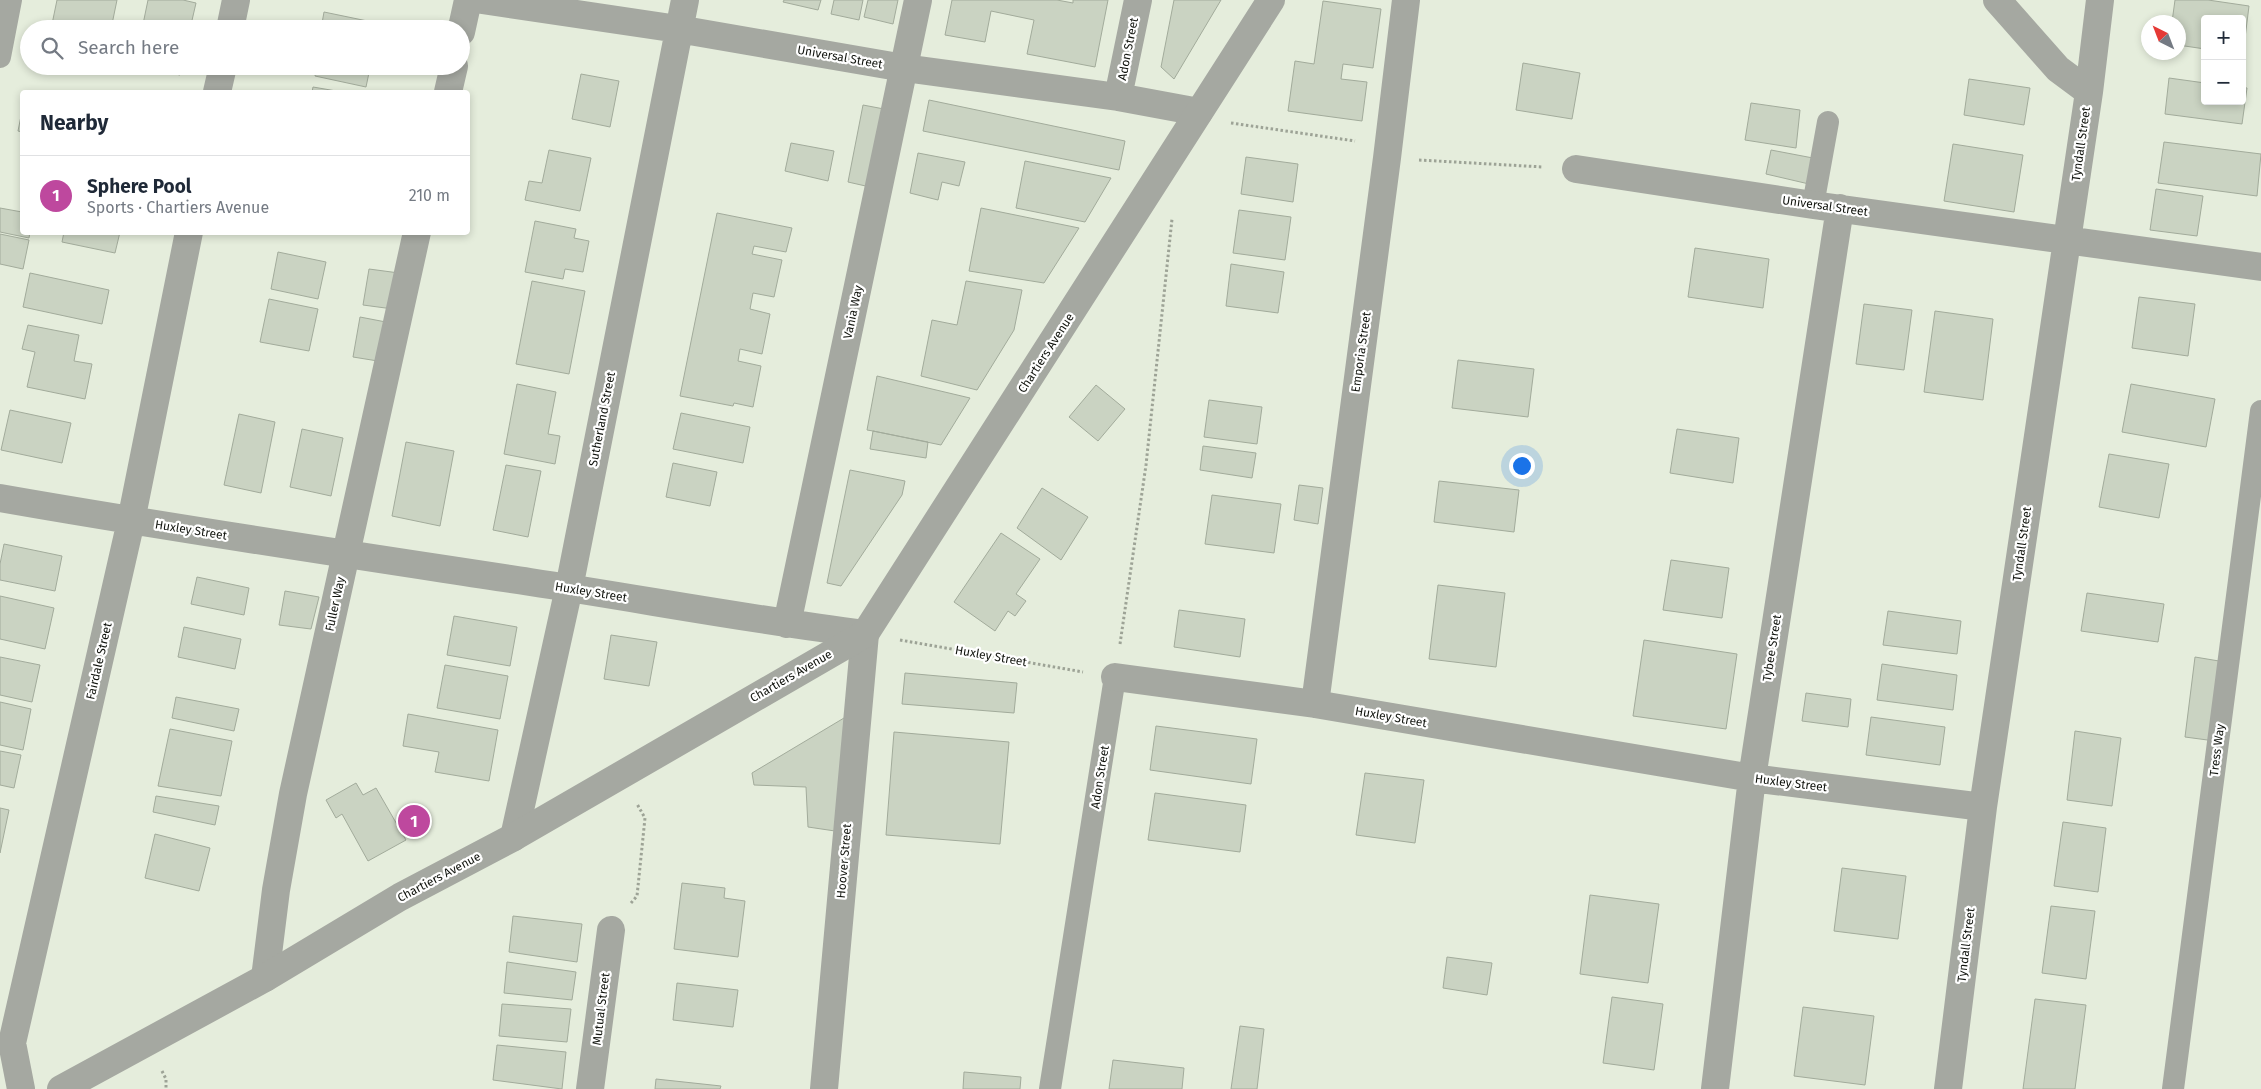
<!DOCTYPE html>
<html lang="en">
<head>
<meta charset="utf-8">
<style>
	:root { --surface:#fff; --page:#f2f2f3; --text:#1f2937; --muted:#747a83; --line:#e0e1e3; --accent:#be489e }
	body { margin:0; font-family:"Fira Sans",sans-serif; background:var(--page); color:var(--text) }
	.controls { position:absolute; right:15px; top:15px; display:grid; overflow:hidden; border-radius:5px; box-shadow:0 2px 8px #0003 }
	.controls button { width:45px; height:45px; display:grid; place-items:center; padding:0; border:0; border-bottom:1px solid var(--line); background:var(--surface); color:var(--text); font:25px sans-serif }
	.compass { position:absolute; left:2141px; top:15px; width:45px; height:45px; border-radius:50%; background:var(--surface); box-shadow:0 2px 8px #0003; rotate:318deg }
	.you { position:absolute; left:1521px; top:465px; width:18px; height:18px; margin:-12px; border:4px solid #fff; border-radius:50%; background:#1a73e8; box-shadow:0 0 0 8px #1a73e833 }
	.badge { display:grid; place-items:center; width:32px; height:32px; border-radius:50%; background:var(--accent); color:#fff; font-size:16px; font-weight:700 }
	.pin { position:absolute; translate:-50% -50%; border:2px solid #fff; box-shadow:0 1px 5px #0006 }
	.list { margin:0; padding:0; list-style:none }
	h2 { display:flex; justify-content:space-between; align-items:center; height:65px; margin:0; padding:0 20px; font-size:21px }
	h2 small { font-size:16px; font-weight:400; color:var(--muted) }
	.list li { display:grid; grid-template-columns:32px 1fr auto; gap:15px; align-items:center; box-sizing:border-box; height:80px; padding:0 20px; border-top:1px solid var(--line) }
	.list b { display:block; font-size:19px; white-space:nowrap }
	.list p { margin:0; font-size:16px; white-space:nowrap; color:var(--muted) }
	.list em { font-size:16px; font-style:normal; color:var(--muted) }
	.icon { flex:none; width:28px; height:28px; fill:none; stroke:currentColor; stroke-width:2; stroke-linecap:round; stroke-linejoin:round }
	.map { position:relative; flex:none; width:2261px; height:1089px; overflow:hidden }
	.search { position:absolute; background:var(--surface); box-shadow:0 2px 8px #0003; left:20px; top:20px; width:450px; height:55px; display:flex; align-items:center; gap:12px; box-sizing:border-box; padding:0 18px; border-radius:28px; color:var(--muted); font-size:19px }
	.panel { position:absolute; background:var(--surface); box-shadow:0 2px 8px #0003; left:20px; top:90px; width:450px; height:145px; border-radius:5px }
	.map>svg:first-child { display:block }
</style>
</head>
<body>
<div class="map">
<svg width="2261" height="1089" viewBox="0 0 2261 1089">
	<rect width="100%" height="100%" fill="#e5eddc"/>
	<path fill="#cad3c2" stroke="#a2ab9b" d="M57,0H117L111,29H51Z
		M148,0H183L196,3L190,29H142Z
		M784,0H821L818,10L783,2Z
		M834,0H863L859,20L831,14Z
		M868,0H898L893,24L864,17Z
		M952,0H1057L1073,3V0H1108L1095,67L1027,54L1034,20L991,11L985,42L945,35Z
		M1174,0H1221L1174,79L1161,67Z
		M2175,0H2208L2249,6L2243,54L2242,19H2205V49L2178,45V22H2172Z
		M1323,1L1381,9L1373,68L1343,64L1341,79L1367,82L1362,121L1288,111L1295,61L1314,64Z
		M324,12L377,23L376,29H321Z
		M1523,63L1580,73L1572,119L1516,110Z
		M139,66H182L180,75Z
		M317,66H360L370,68L366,87L315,76Z
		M581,74L619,81L610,127L572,119Z
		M2169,78L2205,83V101H2242V87L2247,88L2242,124L2165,114Z
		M1969,79L2030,88L2024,125L1964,115Z
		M313,87L342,92H312Z
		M929,100L1125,141L1119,170L923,131Z
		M1751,103L1800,110L1796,148L1745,140Z
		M863,105L884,109L870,187L848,182Z
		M22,111V132L18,131Z
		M2164,142L2261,154L2257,196L2158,183Z
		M791,143L834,151L828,181L785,171Z
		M1953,144L2023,155L2014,212L1944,201Z
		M549,150L591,158L580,211L525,200L529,181L542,183Z
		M1771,150L1813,158L1809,184L1766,174Z
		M918,153L965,162L959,186L942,182L938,200L910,193Z
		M1246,157L1298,164L1293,202L1241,194Z
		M1025,161L1111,178L1085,222L1016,208Z
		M2156,189L2203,196L2197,236L2150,230Z
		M0,208L22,212V232H30L29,238L0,232Z
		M981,208L1079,228L1044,283L969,271Z
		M1239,210L1291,217L1285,260L1233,253Z
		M717,213L792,228L786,252L754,246L752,254L782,260L774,297L753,293L750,309L770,314L762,354L740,349L738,361L761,366L753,407L734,403L733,406L680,396Z
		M535,221L576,229L574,238L589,241L583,272L565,269L563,279L525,272Z
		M64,232H120L115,253L62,242Z
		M0,234L29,240L23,269L0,264Z
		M1695,248L1769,259L1763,308L1688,297Z
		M278,252L326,262L318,299L271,289Z
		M1231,264L1284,272L1278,313L1226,306Z
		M369,269L399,273L393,309L363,305Z
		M30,273L109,290L102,324L23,307Z
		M532,281L585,291L569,374L516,364Z
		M966,281L1022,290L1014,330L977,390L921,376L932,320L957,325Z
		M2139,297L2195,304L2188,356L2132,348Z
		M269,299L318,309L309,351L260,342Z
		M1864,304L1912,310L1904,370L1856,364Z
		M1935,311L1993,319L1983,400L1924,392Z
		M360,317L391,323L384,362L353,357Z
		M28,325L79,335L74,361L92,364L85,399L27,387L35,352L22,349Z
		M1458,360L1534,369L1528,417L1452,408Z
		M877,376L970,398L941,445L873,431L867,430Z
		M517,384L556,392L548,434L560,436L555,464L504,454Z
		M2131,384L2215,399L2206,447L2122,432Z
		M1096,385L1125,409L1098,441L1069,417Z
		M1209,400L1262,407L1257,444L1204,437Z
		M10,410L71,423L62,463L1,450Z
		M681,413L750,427L743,463L673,449Z
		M239,414L275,422L261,493L224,485Z
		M302,429L343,438L331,496L290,487Z
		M1677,429L1739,438L1733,483L1670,473Z
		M873,431L928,442L926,458L870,449Z
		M406,442L454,451L440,526L392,516Z
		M1203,446L1256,453L1252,478L1200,470Z
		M2109,454L2169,464L2159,518L2099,507Z
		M673,463L717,472L710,506L666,497Z
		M506,465L541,471L528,537L493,530Z
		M850,470L905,481L902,495L841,586L827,583Z
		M1439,481L1519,490L1514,532L1434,522Z
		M1299,485L1323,488L1318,524L1294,520Z
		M1042,488L1088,517L1061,560L1017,528Z
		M1212,495L1281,504L1274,553L1205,544Z
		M1001,533L1040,559L1016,594L1026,601L1015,616L1008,611L995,631L954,602Z
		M4,544L62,556L55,591L0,580V564Z
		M1671,560L1729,568L1722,618L1663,610Z
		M197,577L249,588L244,615L191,604Z
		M1438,585L1505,593L1496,667L1429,659Z
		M285,591L319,597L311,629L279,625Z
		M2087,593L2164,604L2158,642L2081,631Z
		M0,596L54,608L45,649L0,639Z
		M1179,610L1245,619L1240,657L1174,647Z
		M1888,611L1961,621L1957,654L1883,645Z
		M454,616L517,627L510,666L447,655Z
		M184,627L241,639L235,669L178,657Z
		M611,635L657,642L649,686L604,679Z
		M1644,640L1737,654L1726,729L1633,716Z
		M0,657L40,665L32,702L0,695Z
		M2195,657L2225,662L2215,741L2185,737Z
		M1882,664L1957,675L1953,710L1877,700Z
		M445,665L508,676L500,719L437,708Z
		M905,673L1017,683L1014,713L902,704Z
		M1806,693L1851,699L1848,727L1802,721Z
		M176,697L239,709L234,731L172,718Z
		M0,702L31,709L23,750L0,745Z
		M408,714L498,730L489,781L435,772L439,752L403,746Z
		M849,715L835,831L808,827L806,787L754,785L752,773Z
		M1871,717L1945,727L1940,765L1866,755Z
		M1156,726L1257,739L1251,784L1150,770Z
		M170,729L232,741L221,796L158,786Z
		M2075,731L2121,738L2112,806L2067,800Z
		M894,732L1009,742L1000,844L886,835Z
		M0,751L21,755L14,788L0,785Z
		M1365,773L1424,780L1415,843L1356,835Z
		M356,783L363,795L376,788L406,840L368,861L342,814L336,818L326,800Z
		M1155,793L1246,805L1240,852L1148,840Z
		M156,796L219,806L215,825L153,812Z
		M0,808L9,810L0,853Z
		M2063,822L2106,828L2098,892L2054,886Z
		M155,834L210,848L199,891L145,878Z
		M1842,868L1906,876L1898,939L1834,931Z
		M682,883L725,888L724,898L745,901L738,957L674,949Z
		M1590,895L1659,904L1648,983L1580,974Z
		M2051,906L2095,911L2086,979L2042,973Z
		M513,916L582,924L577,962L509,952Z
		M1447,957L1492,963L1487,995L1443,988Z
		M507,962L576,972L572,1000L504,993Z
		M677,983L738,990L733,1027L673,1020Z
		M1612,997L1663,1004L1654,1070L1603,1063Z
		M2035,999L2086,1005L2075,1089H2023Z
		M502,1004L571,1009L567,1042L499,1036Z
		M1803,1007L1874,1016L1865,1085L1794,1076Z
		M1240,1026L1264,1029L1257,1089H1231Z
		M497,1045L566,1052L562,1089L493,1080Z
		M1113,1060L1184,1068L1182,1089H1109Z
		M964,1072L1021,1077L1020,1089H963Z
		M656,1079L721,1086L720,1089H655Z"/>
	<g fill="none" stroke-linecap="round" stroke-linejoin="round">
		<path stroke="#9da396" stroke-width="3" stroke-dasharray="2.5 2.5" stroke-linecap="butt" d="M1231,123L1355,141
			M1419,160L1543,167
			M900,640L1083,672
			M1120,644L1146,465L1172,219
			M631,903L637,896L645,818L637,804
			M162,1071L166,1079V1089"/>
		<path stroke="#a5a8a1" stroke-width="22" d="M0,57L11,0
			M1813,205L1828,122
			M1050,1089L1115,677
			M2173,1089L2261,411"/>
		<path stroke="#a5a8a1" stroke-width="28" d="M482,0L678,29L904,68L1118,97L1199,112
			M1997,0L2058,69L2089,92
			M230,29L236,0
			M461,32L468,0
			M217,92L223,66
			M448,92L454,66
			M1118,97L1138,0
			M1576,169L1813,205L2261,267
			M0,498C176,529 353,555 530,582C642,599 753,620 865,634L824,1089
			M787,624L918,0
			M1115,677L1315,704L1752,778L1983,807
			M1315,704L1387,158L1406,0
			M514,837L569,588L685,0
			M265,978L276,890L293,794L417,232
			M21,1089L12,1043L131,521L189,232
			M590,1089L611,930
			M1715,1089L1752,778L1840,208
			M1948,1089L1983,807L2089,92L2100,0"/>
		<path stroke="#a5a8a1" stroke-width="28" d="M61,1089L265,978L400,897L514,837L865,634L1271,0"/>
	</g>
	<g text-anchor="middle" stroke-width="4.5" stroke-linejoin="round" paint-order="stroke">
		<g font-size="12" fill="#10130d" stroke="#fff">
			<text transform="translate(1128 49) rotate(-79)" y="4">Adon Street</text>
			<text transform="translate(840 57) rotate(10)" y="4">Universal Street</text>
			<text transform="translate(2081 144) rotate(-82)" y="4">Tyndall Street</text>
			<text transform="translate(1825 206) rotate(8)" y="4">Universal Street</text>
			<text transform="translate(853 312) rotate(-78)" y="4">Vania Way</text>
			<text transform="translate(1361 352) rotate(-82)" y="4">Emporia Street</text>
			<text transform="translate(1046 353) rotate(-57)" y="4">Chartiers Avenue</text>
			<text transform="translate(602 419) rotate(-79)" y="4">Sutherland Street</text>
			<text transform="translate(191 530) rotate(9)" y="4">Huxley Street</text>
			<text transform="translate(2022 544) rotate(-82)" y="4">Tyndall Street</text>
			<text transform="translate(591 592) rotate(9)" y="4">Huxley Street</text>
			<text transform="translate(335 604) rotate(-78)" y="4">Fuller Way</text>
			<text transform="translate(1772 648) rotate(-81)" y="4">Tybee Street</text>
			<text transform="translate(991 656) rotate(10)" y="4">Huxley Street</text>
			<text transform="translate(99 661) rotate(-77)" y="4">Fairdale Street</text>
			<text transform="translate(791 676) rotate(-30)" y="4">Chartiers Avenue</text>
			<text transform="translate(1391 717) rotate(10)" y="4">Huxley Street</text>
			<text transform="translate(2217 750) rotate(-83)" y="4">Tress Way</text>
			<text transform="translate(1100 777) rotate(-81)" y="4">Adon Street</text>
			<text transform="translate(1791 783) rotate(7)" y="4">Huxley Street</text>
			<text transform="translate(844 861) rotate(-85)" y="4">Hoover Street</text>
			<text transform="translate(439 877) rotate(-28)" y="4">Chartiers Avenue</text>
			<text transform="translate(1966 945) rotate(-83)" y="4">Tyndall Street</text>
			<text transform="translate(601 1009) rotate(-83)" y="4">Mutual Street</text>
		</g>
	</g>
</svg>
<div class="controls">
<button>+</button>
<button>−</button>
</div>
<svg class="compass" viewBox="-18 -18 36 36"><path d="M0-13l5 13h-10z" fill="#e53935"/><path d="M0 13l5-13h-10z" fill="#747a83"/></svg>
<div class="you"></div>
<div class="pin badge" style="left:414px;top:821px">1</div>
<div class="search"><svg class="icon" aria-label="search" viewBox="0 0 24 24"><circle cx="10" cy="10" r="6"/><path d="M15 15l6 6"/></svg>Search here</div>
<section class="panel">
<h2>Nearby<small></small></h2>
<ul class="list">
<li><span class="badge">1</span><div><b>Sphere Pool</b><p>Sports · Chartiers Avenue</p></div><em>210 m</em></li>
</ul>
</section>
</div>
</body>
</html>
